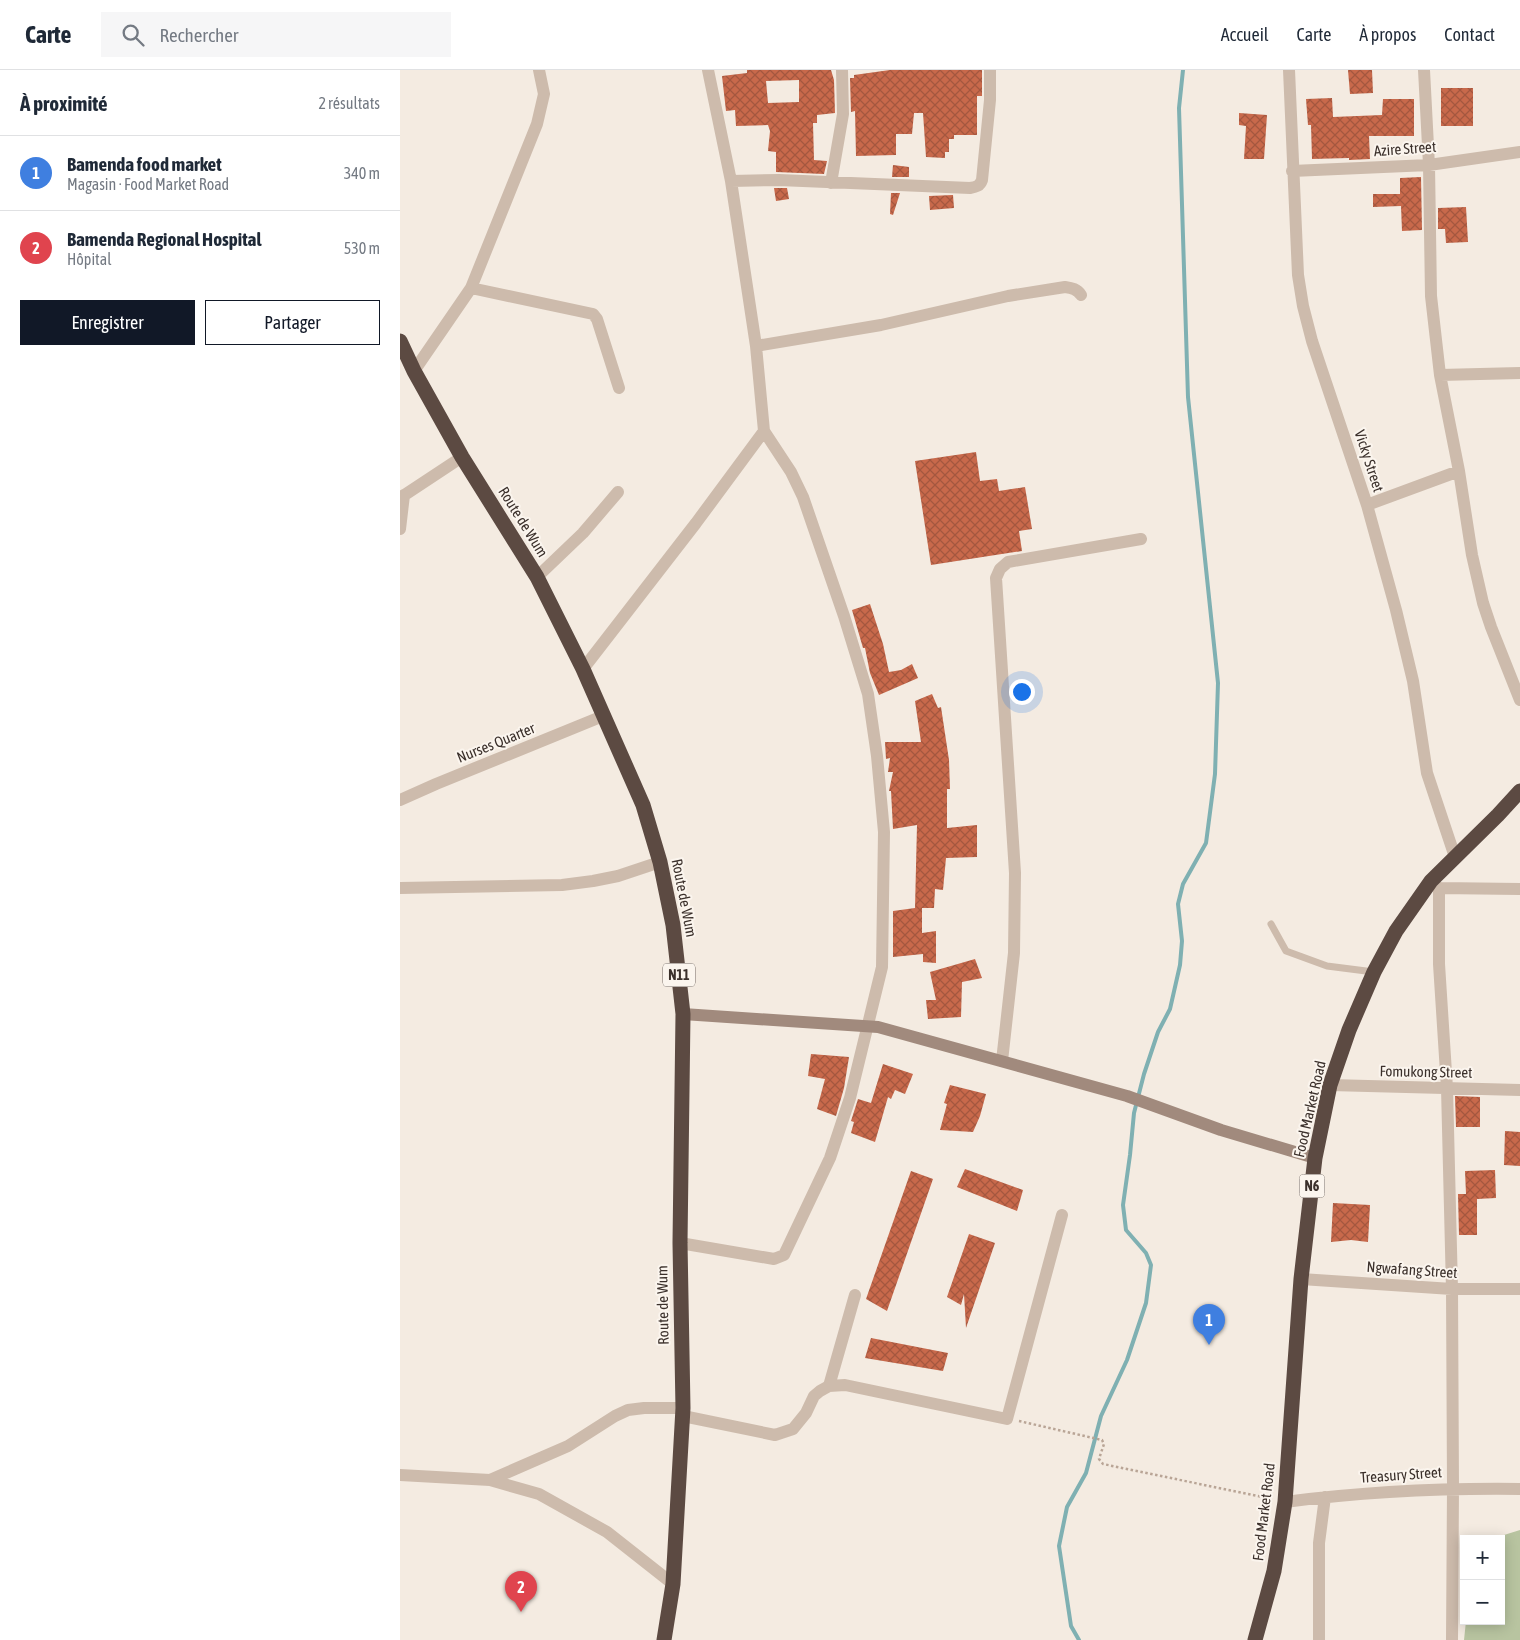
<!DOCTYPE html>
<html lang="fr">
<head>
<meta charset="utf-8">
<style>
	:root { --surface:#fff; --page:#f6f6f7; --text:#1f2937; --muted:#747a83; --line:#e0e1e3; --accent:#111827 }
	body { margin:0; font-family:"Asap Condensed",sans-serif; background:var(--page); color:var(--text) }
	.controls { position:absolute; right:15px; bottom:15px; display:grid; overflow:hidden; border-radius:0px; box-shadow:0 2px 12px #0003 }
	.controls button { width:45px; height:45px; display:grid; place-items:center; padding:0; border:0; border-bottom:1px solid var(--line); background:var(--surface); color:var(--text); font:25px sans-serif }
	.you { position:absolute; left:621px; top:621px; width:18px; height:18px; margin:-12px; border:4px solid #fff; border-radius:50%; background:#1a73e8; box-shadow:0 0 0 8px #1a73e833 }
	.badge { display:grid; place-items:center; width:32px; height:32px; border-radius:50%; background:var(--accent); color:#fff; font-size:16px; font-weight:700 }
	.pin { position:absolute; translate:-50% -41px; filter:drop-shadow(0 1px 2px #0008) }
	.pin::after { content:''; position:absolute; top:26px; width:18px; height:15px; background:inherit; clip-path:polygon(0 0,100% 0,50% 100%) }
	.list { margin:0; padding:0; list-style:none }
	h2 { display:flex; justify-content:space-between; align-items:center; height:65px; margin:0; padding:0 20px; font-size:21px }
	h2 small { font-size:16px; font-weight:400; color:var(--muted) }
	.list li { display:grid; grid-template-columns:32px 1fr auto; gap:15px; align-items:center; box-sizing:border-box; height:75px; padding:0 20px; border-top:1px solid var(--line) }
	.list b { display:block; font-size:19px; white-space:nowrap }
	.list p { margin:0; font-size:16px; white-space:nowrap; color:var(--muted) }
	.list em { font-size:16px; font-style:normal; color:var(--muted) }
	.actions { display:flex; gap:10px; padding:15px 20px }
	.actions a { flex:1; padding:11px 0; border:1px solid var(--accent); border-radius:0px; text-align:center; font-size:18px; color:var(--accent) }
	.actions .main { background:var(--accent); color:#fff }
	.icon { flex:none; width:28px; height:28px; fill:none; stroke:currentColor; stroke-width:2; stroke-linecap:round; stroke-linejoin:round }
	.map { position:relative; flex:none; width:1120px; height:1570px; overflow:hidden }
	header { display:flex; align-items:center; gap:30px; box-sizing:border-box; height:70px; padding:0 25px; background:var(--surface); border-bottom:1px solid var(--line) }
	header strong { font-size:24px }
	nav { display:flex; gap:28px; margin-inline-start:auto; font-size:18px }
	.search { width:350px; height:45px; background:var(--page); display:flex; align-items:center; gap:12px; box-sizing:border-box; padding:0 18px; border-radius:0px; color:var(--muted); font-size:19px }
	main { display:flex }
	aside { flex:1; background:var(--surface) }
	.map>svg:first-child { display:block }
</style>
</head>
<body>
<header>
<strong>Carte</strong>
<div class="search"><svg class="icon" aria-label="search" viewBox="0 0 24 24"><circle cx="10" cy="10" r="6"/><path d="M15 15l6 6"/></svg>Rechercher</div>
<nav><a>Accueil</a><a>Carte</a><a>À propos</a><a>Contact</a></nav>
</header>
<main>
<aside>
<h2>À proximité<small>2 résultats</small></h2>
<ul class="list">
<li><span class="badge" style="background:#3f7fe0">1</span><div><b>Bamenda food market</b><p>Magasin · Food Market Road</p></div><em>340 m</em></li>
<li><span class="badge" style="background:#e0444e">2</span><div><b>Bamenda Regional Hospital</b><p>Hôpital</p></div><em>530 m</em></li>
</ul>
<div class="actions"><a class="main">Enregistrer</a><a>Partager</a></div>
</aside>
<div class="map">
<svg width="1120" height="1570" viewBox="0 0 1120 1570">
	<defs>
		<pattern id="building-cross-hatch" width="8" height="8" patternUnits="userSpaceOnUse" patternTransform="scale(1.25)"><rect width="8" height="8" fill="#c8694b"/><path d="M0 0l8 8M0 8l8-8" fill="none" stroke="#a4573f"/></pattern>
	</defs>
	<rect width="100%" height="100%" fill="#f4ebe1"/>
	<path fill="#b8c4a0" d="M1120,1460V1570H1064L1066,1551H1101V1469L1104,1465Z"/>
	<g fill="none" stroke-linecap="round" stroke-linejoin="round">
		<path stroke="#7fb0b2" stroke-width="4" d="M679,1570L671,1556L659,1476L667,1437L686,1403L701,1346L727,1290L746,1233L751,1195L746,1183L726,1160L723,1135L730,1085L734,1043L744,1004L758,962L770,939L780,895L782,871L778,834L783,814L806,773L815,704L818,613L788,327L779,38L783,0"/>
	</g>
	<path fill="url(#building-cross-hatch)" fill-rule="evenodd" d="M347,0H431L434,10L435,43L417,45V53H413L414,90L427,91L424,104L376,102V82L368,81L370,61L368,55L336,56L335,40L326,41L322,6L347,3ZM399,10V32L368,33L366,11Z
		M490,0H582V26H577V65H554V69H549V82H545V88L526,87L523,43H514L512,64H496V85L456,86L455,41L451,42L450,8H454V5Z
		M948,0H972L973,23L950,24Z
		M1041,18H1073V56H1041Z
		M932,28L933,47L982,45L983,29H1014V66H969L970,89L949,90V88L912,89L911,55H908L906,29Z
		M839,43L867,45L864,89H844L846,56L839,55Z
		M493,95L509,97V107H492Z
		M1021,107L1022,160L1002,161L1001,136L973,137V124H1000V108Z
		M374,118H387L389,129L376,131Z
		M491,123H500L493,145L490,144Z
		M553,125L554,138L530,140L529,126Z
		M1066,137L1068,172L1046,173L1045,159H1038V138Z
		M576,382L580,411L597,409L599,421L625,417L632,459L619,461L622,481L531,495L515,391Z
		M470,534L483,574L489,602L501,600L512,594L518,608L479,625L470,603L465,578H463L452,540Z
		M532,624L538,638L541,637L549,690L550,719H547V758L577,755V787L546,788L543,820L535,819L534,838H522V863L536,861V893L523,892V884L493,887V841L515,838L517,755L493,759L491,721H489L493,702H488L490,688L486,689L485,672H521L515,631Z
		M575,889L582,908L562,912L561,947L528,949L526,930H536L530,902Z
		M411,984L449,987L444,1018L436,1046L417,1039L425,1009L408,1006Z
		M483,994L513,1004L505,1024L495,1020L491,1029L488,1027L475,1072L451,1063L454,1052L451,1051L458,1029L471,1033Z
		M550,1015L586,1024L580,1046L573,1062L540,1060L547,1034L544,1033Z
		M1055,1026L1080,1027V1057H1056Z
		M1105,1061L1120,1062V1096L1104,1095Z
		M565,1099L623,1120L617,1141L557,1117Z
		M1095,1100L1096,1128L1077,1129V1165H1059L1058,1124H1066L1065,1101Z
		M511,1101L533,1109L487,1241L466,1229Z
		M933,1133L970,1135L968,1172L951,1170L931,1172Z
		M569,1164L595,1173L566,1258L564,1224L561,1235L547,1227Z
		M471,1268L548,1283L543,1301L465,1288Z"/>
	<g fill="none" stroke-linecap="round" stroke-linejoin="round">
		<path stroke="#b9a596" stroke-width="2.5" stroke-dasharray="2.5 2.5" stroke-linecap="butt" d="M619,1351L702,1370L704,1374L699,1389L703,1394L872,1429"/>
		<path stroke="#cdbbac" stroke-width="7" d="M871,854L886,881L927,896L974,902"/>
		<path stroke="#cdbbac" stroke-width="12" d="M889,0L898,205L903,236L912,271L967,435L996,540L1013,611L1027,703L1055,787
			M1024,0L1029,95L1031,226L1040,305L1059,401L1072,485L1083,533L1091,557L1120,630
			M892,101L1029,95L1120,82
			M331,111L379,110L570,118C576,117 580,116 582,110L590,30V0
			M431,113L443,44L442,0
			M71,218L193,244L197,249L219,318
			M356,276L481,255L608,226L665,217C672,218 677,219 681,225
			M14,301L71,218L137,54L144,24L139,0
			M1040,305L1120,303
			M0,428L62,387
			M967,435L1059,401
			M0,459L4,425
			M137,507L183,463L218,422
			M183,599L296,453L364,361L356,276L331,111L308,0
			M0,730L36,714L203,646
			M1033,813L1039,818L1120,819
			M0,818L162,815L193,811L218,806L260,792
			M1039,818V894L1047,1018L1052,1219L1053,1418L1052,1570
			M602,991L614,883L615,803L596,508L600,499L608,492L741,469
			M930,1015L1120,1020
			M280,1173L374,1189L384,1185L430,1088L450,1028L482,897L484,762L477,686L468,624L444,546L403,427L391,402L364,361
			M901,1209L1052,1219H1120
			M429,1316L455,1225
			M283,1346L375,1365L393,1359L406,1343L414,1326L420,1321L429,1316L445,1315L607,1349L662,1145
			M0,1405L90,1410L139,1424L207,1462L273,1514
			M90,1410L168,1376L215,1346L228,1340L244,1338H283
			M885,1432C963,1422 1041,1418 1120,1419
			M919,1570V1473L925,1427"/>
		<path stroke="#a18a7d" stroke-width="12" d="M283,944L478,957L727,1026L821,1060L915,1088"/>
		<path stroke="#5c4a42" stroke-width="15" d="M0,271L14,301L62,387L137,507L183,599L243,735L260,792L273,855L283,944L280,1173L283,1338L273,1514L264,1570
			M855,1570L874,1501L885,1432L901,1209L915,1088L930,1015L949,960L974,902L996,861L1031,811L1098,745L1120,721"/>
	</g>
	<g text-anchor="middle" stroke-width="4" stroke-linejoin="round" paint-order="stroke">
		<g fill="#fbf5ee" stroke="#756b66" stroke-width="1">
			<rect x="263" y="893.5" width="32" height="23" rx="4"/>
			<rect x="899.5" y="1104.5" width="25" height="23" rx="4"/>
		</g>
		<g font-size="14" font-weight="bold" fill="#3b302b">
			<text x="279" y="910">N11</text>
			<text x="912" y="1121">N6</text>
		</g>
		<g font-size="15" fill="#3b302b" stroke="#fbf5ee">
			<text transform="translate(1005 79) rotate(-4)" y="5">Azire Street</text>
			<text transform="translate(969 391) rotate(72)" y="5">Vicky Street</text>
			<text transform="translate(123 452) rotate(58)" y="5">Route de Wum</text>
			<text transform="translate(96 673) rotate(-22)" y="5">Nurses Quarter</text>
			<text transform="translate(284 828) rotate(79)" y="5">Route de Wum</text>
			<text transform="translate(1026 1002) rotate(1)" y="5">Fomukong Street</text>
			<text transform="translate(910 1039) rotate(-77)" y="5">Food Market Road</text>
			<text transform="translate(1012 1200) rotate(4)" y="5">Ngwafang Street</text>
			<text transform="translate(263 1235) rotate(-91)" y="5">Route de Wum</text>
			<text transform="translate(1001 1405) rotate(-4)" y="5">Treasury Street</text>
			<text transform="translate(864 1442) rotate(-83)" y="5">Food Market Road</text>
		</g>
	</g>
</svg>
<div class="controls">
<button>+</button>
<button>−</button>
</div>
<div class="you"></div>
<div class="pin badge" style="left:809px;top:1275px;background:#3f7fe0">1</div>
<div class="pin badge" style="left:121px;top:1542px;background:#e0444e">2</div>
</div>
</main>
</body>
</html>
